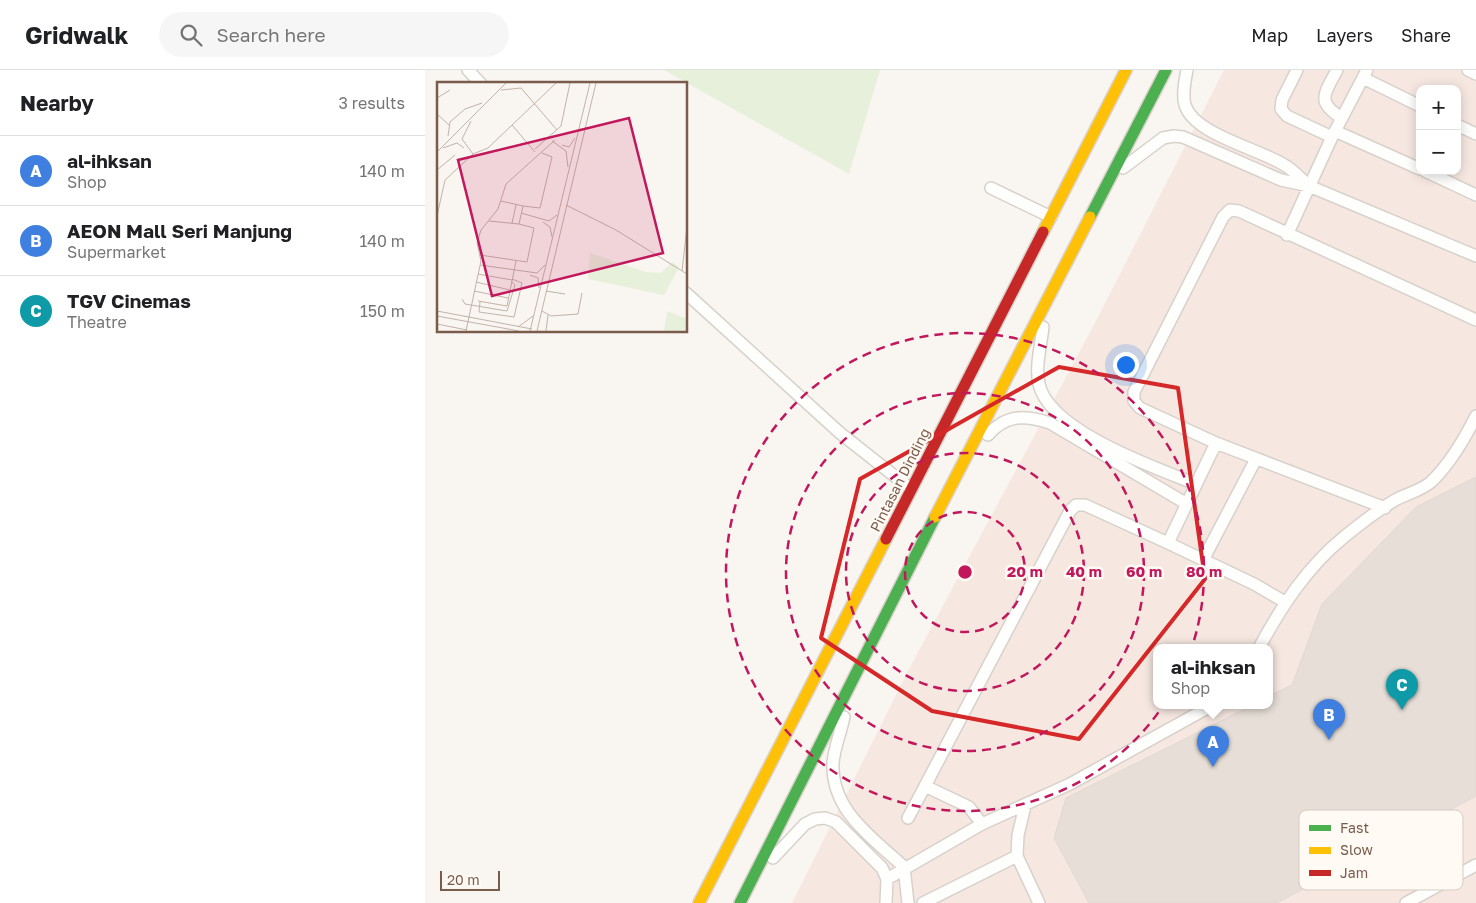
<!DOCTYPE html>
<html lang="en">
<head>
<meta charset="utf-8">
<style>
	:root { --surface:#fff; --page:#f6f6f6; --text:#202124; --muted:#757577; --line:#e0e0e0; --accent:#2563eb }
	body { margin:0; font-family:"Golos Text",sans-serif; background:var(--page); color:var(--text) }
	.controls { position:absolute; right:15px; top:15px; display:grid; overflow:hidden; border-radius:10px; box-shadow:0 2px 12px #0003 }
	.controls button { width:45px; height:45px; display:grid; place-items:center; padding:0; border:0; border-bottom:1px solid var(--line); background:var(--surface); color:var(--text); font:25px sans-serif }
	.scale { position:absolute; left:15px; bottom:12px; width:60px; box-sizing:border-box; padding-left:5px; border:2px solid #7a5c4d; border-top:0; font-size:14px; line-height:18px; white-space:nowrap; color:#7a5c4d; -webkit-text-stroke:4px #fffaf3; paint-order:stroke }
	.you { position:absolute; left:700px; top:294px; width:18px; height:18px; margin:-12px; border:4px solid #fff; border-radius:50%; background:#1a73e8; box-shadow:0 0 0 8px #1a73e833 }
	.badge { display:grid; place-items:center; width:32px; height:32px; border-radius:50%; background:var(--accent); color:#fff; font-size:16px; font-weight:700 }
	.pin { position:absolute; translate:-50% -41px; filter:drop-shadow(0 1px 2px #0008) }
	.pin::after { content:''; position:absolute; top:26px; width:18px; height:15px; background:inherit; clip-path:polygon(0 0,100% 0,50% 100%) }
	.popup { position:absolute; left:728px; top:574px; width:120px; height:65px; box-sizing:border-box; display:grid; place-content:center; border-radius:10px; background:var(--surface); filter:drop-shadow(0 1px 4px #0005); font-size:16px; white-space:nowrap; color:var(--muted) }
	.popup b { font-size:19px; color:var(--text) }
	.popup::after { content:''; position:absolute; left:50%; top:100%; margin-left:-10px; border:10px solid transparent; border-top-color:var(--surface) }
	.list { margin:0; padding:0; list-style:none }
	h2 { display:flex; justify-content:space-between; align-items:center; height:65px; margin:0; padding:0 20px; font-size:21px }
	h2 small { font-size:16px; font-weight:400; color:var(--muted) }
	.list li { display:grid; grid-template-columns:32px 1fr auto; gap:15px; align-items:center; box-sizing:border-box; height:70px; padding:0 20px; border-top:1px solid var(--line) }
	.list b { display:block; font-size:19px; white-space:nowrap }
	.list p { margin:0; font-size:16px; white-space:nowrap; color:var(--muted) }
	.list em { font-size:16px; font-style:normal; color:var(--muted) }
	.icon { flex:none; width:28px; height:28px; fill:none; stroke:currentColor; stroke-width:2; stroke-linecap:round; stroke-linejoin:round }
	.map { position:relative; flex:none; width:1051px; height:833px; overflow:hidden }
	header { display:flex; align-items:center; gap:30px; box-sizing:border-box; height:70px; padding:0 25px; background:var(--surface); border-bottom:1px solid var(--line) }
	header strong { font-size:24px }
	nav { display:flex; gap:28px; margin-inline-start:auto; font-size:18px }
	.search { width:350px; height:45px; background:var(--page); display:flex; align-items:center; gap:12px; box-sizing:border-box; padding:0 18px; border-radius:28px; color:var(--muted); font-size:19px }
	main { display:flex }
	aside { flex:1; background:var(--surface) }
	.map>svg:first-child { display:block }
</style>
</head>
<body>
<header>
<strong>Gridwalk</strong>
<div class="search"><svg class="icon" aria-label="search" viewBox="0 0 24 24"><circle cx="10" cy="10" r="6"/><path d="M15 15l6 6"/></svg>Search here</div>
<nav><a>Map</a><a>Layers</a><a>Share</a></nav>
</header>
<main>
<aside>
<h2>Nearby<small>3 results</small></h2>
<ul class="list">
<li><span class="badge" style="background:#3f7fe0">A</span><div><b>al-ihksan</b><p>Shop</p></div><em>140 m</em></li>
<li><span class="badge" style="background:#3f7fe0">B</span><div><b>AEON Mall Seri Manjung</b><p>Supermarket</p></div><em>140 m</em></li>
<li><span class="badge" style="background:#0f9aa8">C</span><div><b>TGV Cinemas</b><p>Theatre</p></div><em>150 m</em></li>
</ul>
</aside>
<div class="map">
<svg width="1051" height="833" viewBox="0 0 1051 833">
	<rect width="100%" height="100%" fill="#f9f5f0"/>
	<path fill="#f6e8e1" fill-rule="evenodd" d="M799,0H1051V833H367L484,599L671,251ZM995,19H1032V101H995ZM732,578H844V636H732Z"/>
	<path fill="#e7f0db" d="M239,0H455L424,104Z"/>
	<path fill="#e6ded7" stroke="#e2d8d2" d="M1051,407V726L852,833H664L629,768L641,728L826,636H844V626L867,615L897,534L991,437Z"/>
	<g fill="none" stroke-linecap="round" stroke-linejoin="round">
		<defs>
			<path id="lane" d="M43,0L56,14
				M762,0C760,11 757,24 760,35C769,65 836,79 861,96C869,101 875,108 882,114
				M872,0L857,30L856,39L862,46L907,67
				M912,0C900,23 890,32 917,48
				M1043,0L1051,4
				M938,8L995,36
				M1032,55L1051,64
				M910,61L995,99
				M698,98L738,68L749,66L758,67L856,110L884,116L1051,186
				M1000,101L1051,125
				M566,118L626,147
				M862,165L907,67L942,0
				M261,223L415,363L486,419
				M618,257C616,275 610,297 614,314C624,361 731,398 771,414
				M563,365C581,344 600,345 625,353L762,434
				M791,373L960,438
				M743,473L829,514L860,532
				M778,490L831,389
				M834,578C856,537 882,497 919,467C935,454 954,439 972,429C982,424 997,420 1006,412C1025,394 1039,370 1051,346
				M419,647C416,662 409,678 408,693C406,741 448,768 479,797L483,833
				M600,736L593,765L592,786L614,833
				M483,748L500,716
				M557,754L544,737L500,716L645,441L651,435H660L743,473L791,373L715,338L709,331V322L798,147L805,140L814,141L1051,250
				M348,788L380,754L390,749L400,748L411,752L457,798L462,809L461,833
				M462,809L557,754L645,714L786,636
				M498,833L592,786
				M981,833L1051,795"/>
			<path id="fast" d="M665,147L741,0
				M315,833L510,447"/>
			<path id="slow" d="M618,162L701,0
				M510,447L665,147
				M274,833L461,469"/>
			<path id="jam" d="M461,469L618,162"/>
		</defs>
		<use href="#lane" stroke="#d7d1cb" stroke-width="14"/>
		<use href="#fast" stroke="#d9d2cb" stroke-width="14"/>
		<use href="#slow" stroke="#d9d2cb" stroke-width="14"/>
		<use href="#jam" stroke="#d9d2cb" stroke-width="14"/>
		<use href="#lane" stroke="#fefefd" stroke-width="11"/>
		<use href="#fast" stroke="#4caf50" stroke-width="11"/>
		<use href="#slow" stroke="#ffc107" stroke-width="11"/>
		<use href="#jam" stroke="#c62828" stroke-width="11"/>
	</g>
	<path fill="none" stroke="#d62828" stroke-width="4" stroke-linejoin="round" d="M634,297L753,318L780,509L654,669L507,641L396,568L435,409Z"/>
	<g fill="none" stroke="#c2185b" stroke-width="2.5" stroke-dasharray="9 6">
		<circle cx="540" cy="502" r="60"/>
		<circle cx="540" cy="502" r="119"/>
		<circle cx="540" cy="502" r="179"/>
		<circle cx="540" cy="502" r="239"/>
	</g>
	<g text-anchor="middle" stroke-width="5" stroke-linejoin="round" paint-order="stroke">
		<g font-size="14" fill="#7a5c4d" stroke="#fffaf3">
			<text transform="translate(475 410) rotate(-63)" y="5">Pintasan Dinding</text>
		</g>
	</g>
	<g transform="translate(12 12)">
		<rect width="250" height="250" fill="#f9f5f0"/>
		<path d="M153,171L209,190L224,191L235,180L242,185L227,213L151,197ZM230,229L250,237V249H227Z" fill="#e7f0db"/>
		<path fill="none" stroke="#c2b3aa" stroke-width="1" d="M64,8L84,6L120,48M0,16L13,8M0,32L12,43M34,39L25,57L36,72M75,43L98,70M11,54L13,40L28,27L45,21M115,59L129,69L131,85M125,63L132,65L138,56M6,66L20,61L27,66M98,67L124,44L133,1M0,70L69,1M0,88L18,73M64,119L86,124M129,123L179,148L250,192M84,131L112,139L120,133M0,134L8,98L36,72L51,66L119,1M52,139L82,142M106,140L113,145L115,155M75,141L79,123M43,173L90,180L97,146L82,142L86,124L103,126L115,75L105,71M43,183L100,191L108,183M245,189L250,145M41,192L75,198M93,193L101,196L102,206M39,200L73,208M37,209L71,216M109,209L128,212M25,217L28,222L70,229L78,203L75,200M41,219L70,224L79,179M43,220L42,230L77,235L85,201L75,197M0,229L95,247M105,229L114,234L141,232L145,211M0,234L82,249M0,242L30,248M81,245L96,234M29,249L44,179L40,161L44,148L61,127L69,102L118,58M93,249L153,1M100,249L159,1M109,249L111,233"/>
		<path fill="#c2185b" fill-opacity="0.15" stroke="#c2185b" stroke-width="2.5" d="M192,36L226,171L55,214L21,78Z"/>
		<rect width="250" height="250" fill="none" stroke="#7a5c4d" stroke-width="2.5"/>
	</g>
	<rect x="874" y="740" width="164" height="80" rx="8" fill="#fffaf3" stroke="#d7cbc1" stroke-width="1"/>
	<rect x="884" y="755" width="22" height="6" fill="#4caf50"/>
	<rect x="884" y="777" width="22" height="7" fill="#ffc107"/>
	<rect x="884" y="800" width="22" height="6" fill="#c62828"/>
	<g font-size="14" fill="#7a5c4d">
		<text x="915" y="763">Fast</text>
		<text x="915" y="785">Slow</text>
		<text x="915" y="808">Jam</text>
	</g>
	<circle cx="540" cy="502" r="8" fill="#c2185b" stroke="#fffaf3" stroke-width="2.5"/>
	<g font-size="15" text-anchor="middle" font-weight="bold" fill="#c2185b" stroke="#fffaf3" stroke-width="5" stroke-linejoin="round" paint-order="stroke">
		<text x="600" y="507">20 m</text>
		<text x="659" y="507">40 m</text>
		<text x="719" y="507">60 m</text>
		<text x="779" y="507">80 m</text>
	</g>
</svg>
<div class="controls">
<button>+</button>
<button>−</button>
</div>
<div class="scale">20 m</div>
<div class="you"></div>
<div class="pin badge" style="left:788px;top:697px;background:#3f7fe0">A</div>
<div class="popup"><b>al-ihksan</b>Shop</div>
<div class="pin badge" style="left:904px;top:670px;background:#3f7fe0">B</div>
<div class="pin badge" style="left:977px;top:640px;background:#0f9aa8">C</div>
</div>
</main>
</body>
</html>
